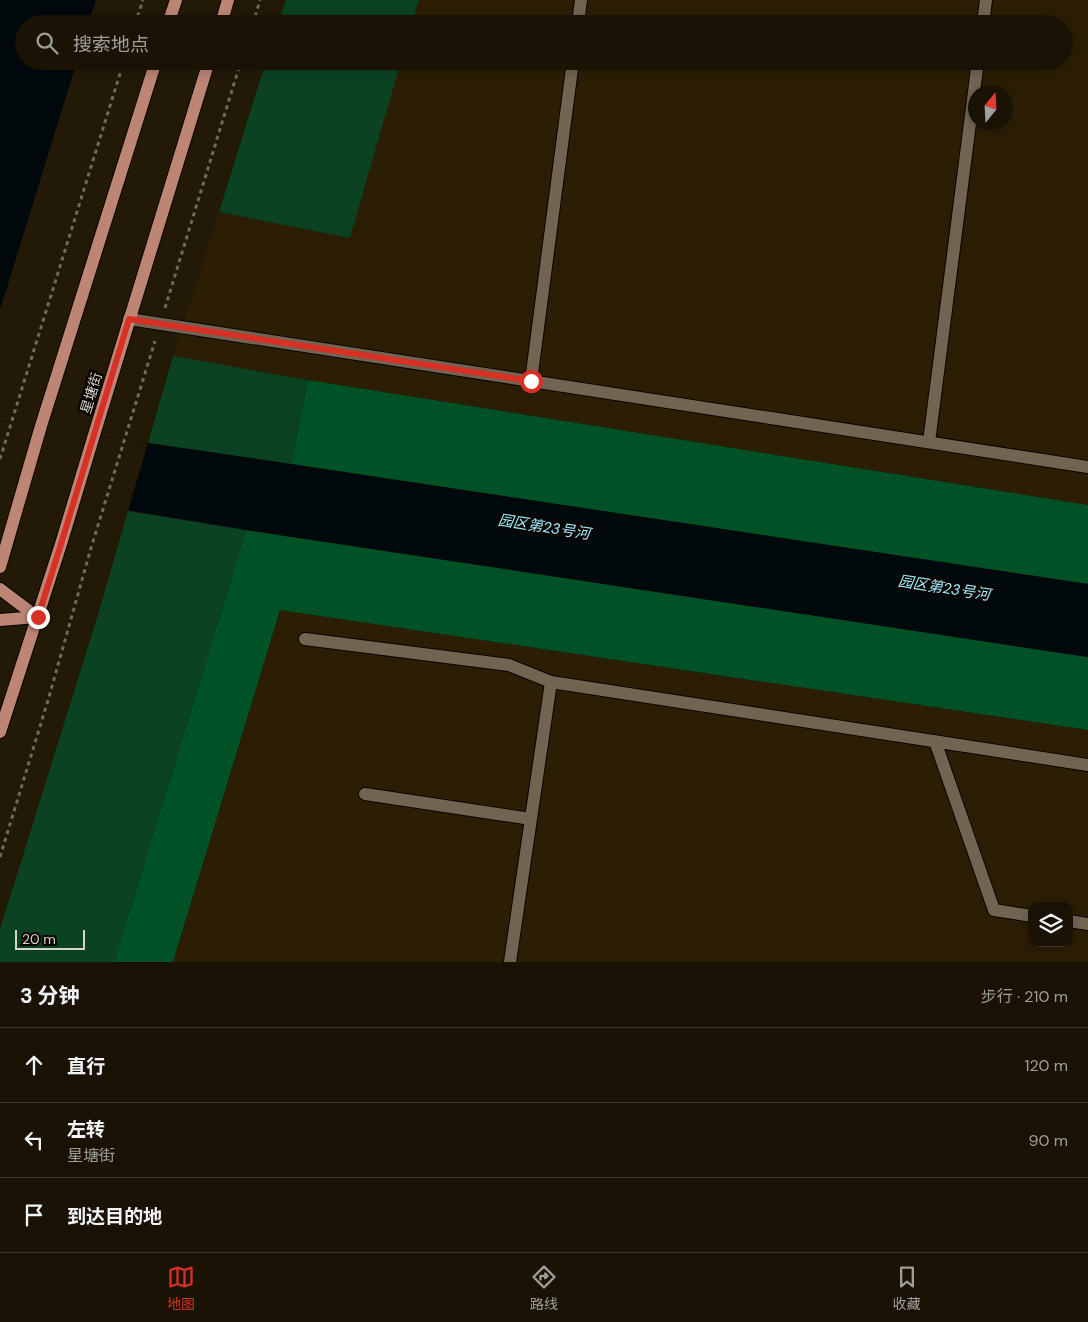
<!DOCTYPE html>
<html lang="zh">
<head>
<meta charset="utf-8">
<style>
	:root { --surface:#1a1305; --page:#231c0f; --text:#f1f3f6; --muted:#9f9e9a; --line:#383227; --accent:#d93025 }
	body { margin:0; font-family:"DM Sans","Noto Sans SC",sans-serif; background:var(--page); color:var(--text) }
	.controls { position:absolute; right:15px; bottom:15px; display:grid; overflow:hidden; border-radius:10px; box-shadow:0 2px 12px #0003 }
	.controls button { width:45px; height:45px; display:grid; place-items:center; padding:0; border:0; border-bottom:1px solid var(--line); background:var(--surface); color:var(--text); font:25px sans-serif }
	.compass { position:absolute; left:968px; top:85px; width:45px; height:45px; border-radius:50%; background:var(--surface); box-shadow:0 2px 12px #0003; rotate:18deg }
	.scale { position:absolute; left:15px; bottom:12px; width:70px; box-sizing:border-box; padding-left:5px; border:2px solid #dad3c8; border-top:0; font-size:14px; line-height:18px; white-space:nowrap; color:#dad3c8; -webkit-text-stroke:4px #090502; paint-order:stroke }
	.stop { position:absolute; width:15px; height:15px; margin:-11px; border:4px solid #d93025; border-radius:50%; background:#fff }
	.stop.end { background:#d93025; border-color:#fff; box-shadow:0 1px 5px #0008 }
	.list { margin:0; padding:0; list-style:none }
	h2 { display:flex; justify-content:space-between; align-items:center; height:65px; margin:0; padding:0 20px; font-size:21px }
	h2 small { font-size:16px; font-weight:400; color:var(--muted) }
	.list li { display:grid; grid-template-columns:32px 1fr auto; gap:15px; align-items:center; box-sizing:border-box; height:75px; padding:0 20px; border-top:1px solid var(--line) }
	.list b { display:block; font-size:19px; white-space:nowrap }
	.list p { margin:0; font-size:16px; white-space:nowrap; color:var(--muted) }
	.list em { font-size:16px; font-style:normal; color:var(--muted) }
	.icon { flex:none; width:28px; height:28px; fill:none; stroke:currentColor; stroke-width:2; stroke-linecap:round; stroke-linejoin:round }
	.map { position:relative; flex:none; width:1088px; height:962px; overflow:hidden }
	.search { position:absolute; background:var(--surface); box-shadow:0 2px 12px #0003; left:15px; right:15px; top:15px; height:55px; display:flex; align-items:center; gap:12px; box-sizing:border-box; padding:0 18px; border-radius:28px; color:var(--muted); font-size:19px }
	.sheet { height:290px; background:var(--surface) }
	nav { display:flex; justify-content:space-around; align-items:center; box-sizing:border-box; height:70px; border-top:1px solid var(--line); background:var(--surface); font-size:14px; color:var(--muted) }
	nav a { display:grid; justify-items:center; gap:2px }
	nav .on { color:var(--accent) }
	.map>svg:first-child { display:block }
</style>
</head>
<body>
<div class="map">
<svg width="1088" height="962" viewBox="0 0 1088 962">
	<rect width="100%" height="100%" fill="#231907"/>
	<path fill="#2b1e05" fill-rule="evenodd" d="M419,0H1088V505L308,380L173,356L219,212L350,238L401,61H1064V24H412ZM976,92H1006V122H976Z
		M280,610L1088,730V962H173ZM1032,906H1069V943H1032Z"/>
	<path fill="#0b4222" d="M286,0H419L412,24H278Z
		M266,61H401L350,238L219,212Z
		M173,356L308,380L291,464L148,443Z
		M128,511L246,530L114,962H0V929L97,618Z"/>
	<path fill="#005126" d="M308,380L1088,505V584L291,464Z
		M246,530L1088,657V730L280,610L173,962H114Z"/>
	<path fill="#01090c" d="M0,0H96L88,24H24V61H77L0,310Z
		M0,420L148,443L291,464L1088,584V657L246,530L0,489Z"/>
	<path fill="#231907" d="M0,420L148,443L128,511L0,489Z"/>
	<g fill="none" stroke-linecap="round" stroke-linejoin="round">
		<defs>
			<path id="minor" d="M578,24L581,0
				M983,24L986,0
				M129,319L1088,467
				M531,381L573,61
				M929,442L978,61
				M305,639L509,665L551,682L1088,765
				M935,741L994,910L1032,916
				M365,794L531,819
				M1069,921L1088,924
				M510,962L551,682"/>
			<path id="major" d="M168,24L176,0
				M221,24L228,0
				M0,567L41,426L156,61
				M0,589L37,617
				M0,620L37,617
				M0,732L61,544L94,435L209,61"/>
		</defs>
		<use href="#minor" stroke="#0c0400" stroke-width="14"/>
		<use href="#major" stroke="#0c0400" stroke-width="14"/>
		<path stroke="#71695a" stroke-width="3" stroke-dasharray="4 4" stroke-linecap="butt" d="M135,24L143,0
			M253,24L260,0
			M165,308L241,61
			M0,459L124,61
			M0,857L49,697L91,548L155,341"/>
		<use href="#minor" stroke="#716552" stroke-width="12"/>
		<use href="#major" stroke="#bd8574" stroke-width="12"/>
	</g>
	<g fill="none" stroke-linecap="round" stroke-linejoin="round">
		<path stroke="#d93025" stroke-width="6" d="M38,617L61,544L129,319L531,381"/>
	</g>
	<g text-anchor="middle" stroke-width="5" stroke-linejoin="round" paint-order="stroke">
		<g font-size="14" fill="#dad3c8" stroke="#090502">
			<text transform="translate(91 393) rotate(-73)" y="5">星塘街</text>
		</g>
		<g font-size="15" font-style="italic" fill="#9fecfd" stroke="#090502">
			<text transform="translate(544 527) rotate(9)" y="5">园区第23号河</text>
			<text transform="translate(944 588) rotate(9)" y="5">园区第23号河</text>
		</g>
	</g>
</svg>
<div class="controls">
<button><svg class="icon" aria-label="layers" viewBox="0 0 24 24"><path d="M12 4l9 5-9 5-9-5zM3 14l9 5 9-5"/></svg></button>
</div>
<svg class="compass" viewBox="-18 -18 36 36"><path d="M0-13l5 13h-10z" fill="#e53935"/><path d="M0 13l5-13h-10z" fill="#9f9e9a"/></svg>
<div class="scale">20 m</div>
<div class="stop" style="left:531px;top:381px"></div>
<div class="stop end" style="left:38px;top:617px"></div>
<div class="search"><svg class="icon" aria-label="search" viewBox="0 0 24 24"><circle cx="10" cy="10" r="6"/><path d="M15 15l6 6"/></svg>搜索地点</div>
</div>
<section class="sheet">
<h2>3 分钟<small>步行 · 210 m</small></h2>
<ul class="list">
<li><svg class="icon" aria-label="ahead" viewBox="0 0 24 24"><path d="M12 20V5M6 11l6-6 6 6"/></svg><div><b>直行</b></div><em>120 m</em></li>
<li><svg class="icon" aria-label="left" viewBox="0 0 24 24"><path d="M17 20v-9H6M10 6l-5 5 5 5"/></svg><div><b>左转</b><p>星塘街</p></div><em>90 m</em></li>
<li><svg class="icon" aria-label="arrive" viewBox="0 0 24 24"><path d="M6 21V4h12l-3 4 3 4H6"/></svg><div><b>到达目的地</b></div></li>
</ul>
</section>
<nav>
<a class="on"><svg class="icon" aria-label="map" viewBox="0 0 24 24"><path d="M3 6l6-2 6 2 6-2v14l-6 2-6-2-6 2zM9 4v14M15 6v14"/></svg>地图</a>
<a><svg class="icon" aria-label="directions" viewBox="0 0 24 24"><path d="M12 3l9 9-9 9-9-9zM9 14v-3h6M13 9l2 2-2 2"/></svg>路线</a>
<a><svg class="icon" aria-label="saved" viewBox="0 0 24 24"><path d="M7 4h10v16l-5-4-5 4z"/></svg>收藏</a>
</nav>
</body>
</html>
